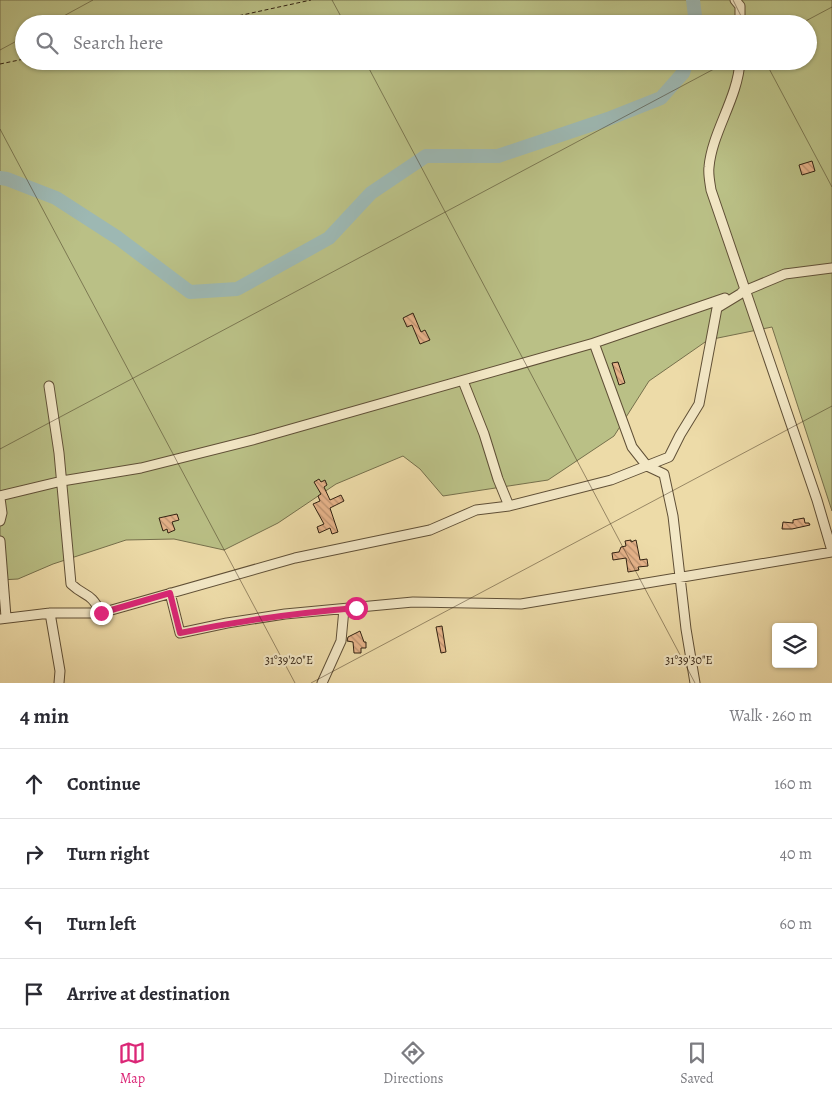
<!DOCTYPE html>
<html lang="en">
<head>
<meta charset="utf-8">
<style>
	:root { --surface:#fff; --page:#f7f7f7; --text:#2b2b33; --muted:#7c7c81; --line:#e1e1e2; --accent:#db2777 }
	body { margin:0; font-family:Alegreya,serif; background:var(--page); color:var(--text) }
	.controls { position:absolute; right:15px; bottom:15px; display:grid; overflow:hidden; border-radius:5px; box-shadow:0 1px 4px #0004 }
	.controls button { width:45px; height:45px; display:grid; place-items:center; padding:0; border:0; border-bottom:1px solid var(--line); background:var(--surface); color:var(--text); font:25px sans-serif }
	.stop { position:absolute; width:15px; height:15px; margin:-11px; border:4px solid #db2777; border-radius:50%; background:#fff }
	.stop.end { background:#db2777; border-color:#fff; box-shadow:0 1px 5px #0008 }
	.list { margin:0; padding:0; list-style:none }
	h2 { display:flex; justify-content:space-between; align-items:center; height:65px; margin:0; padding:0 20px; font-size:21px }
	h2 small { font-size:16px; font-weight:400; color:var(--muted) }
	.list li { display:grid; grid-template-columns:32px 1fr auto; gap:15px; align-items:center; box-sizing:border-box; height:70px; padding:0 20px; border-top:1px solid var(--line) }
	.list b { display:block; font-size:19px; white-space:nowrap }
	.list em { font-size:16px; font-style:normal; color:var(--muted) }
	.icon { flex:none; width:28px; height:28px; fill:none; stroke:currentColor; stroke-width:2; stroke-linecap:round; stroke-linejoin:round }
	.map { position:relative; flex:none; width:832px; height:683px; overflow:hidden }
	.search { position:absolute; background:var(--surface); box-shadow:0 1px 4px #0004; left:15px; right:15px; top:15px; height:55px; display:flex; align-items:center; gap:12px; box-sizing:border-box; padding:0 18px; border-radius:28px; color:var(--muted); font-size:19px }
	.sheet { height:345px; background:var(--surface) }
	nav { display:flex; justify-content:space-around; align-items:center; box-sizing:border-box; height:70px; border-top:1px solid var(--line); background:var(--surface); font-size:14px; color:var(--muted) }
	nav a { display:grid; justify-items:center; gap:2px }
	nav .on { color:var(--accent) }
	.map>svg:first-child { display:block }
</style>
</head>
<body>
<div class="map">
<svg width="832" height="683" viewBox="0 0 832 683">
	<defs>
		<pattern id="building-back-hatch" width="6" height="6" patternUnits="userSpaceOnUse" patternTransform="scale(1.25)"><rect width="6" height="6" fill="#e6b38a"/><path d="M-1 5l2 2M0 0l6 6M5-1l2 2" fill="none" stroke="#bb916f"/></pattern>
	</defs>
	<rect width="100%" height="100%" fill="#eddba8"/>
	<filter id="stains"><feTurbulence type="fractalNoise" baseFrequency=".004" numOctaves="4"/><feColorMatrix values="0 0 0 0 .2 0 0 0 0 .09 0 0 0 0 .02 0 0 0 .5 -.17"/></filter>
	<radialGradient id="worn" r=".72"><stop offset=".6" stop-color="#630" stop-opacity="0"/><stop offset="1" stop-color="#630" stop-opacity=".3"/></radialGradient>
	<path fill="#bac086" stroke="#76704c" fill-rule="evenodd" d="M0,0H832V511L772,327L708,340L649,381L614,436L548,480L443,496L420,469L403,456L336,484L278,523L224,550L174,539L126,540L53,564L18,579L0,580ZM24,24H808V61H24Z"/>
	<g fill="none" stroke-linecap="round" stroke-linejoin="round">
		<path stroke="#9db8b3" stroke-width="14" d="M693,0L696,24
			M0,178L7,179L56,198L118,238L190,292L237,289L329,238L371,193L426,156H498L608,119L661,98L683,73L687,61"/>
	</g>
	<path fill="url(#building-back-hatch)" stroke="#312111" d="M812,161L815,171L802,175L799,165Z
		M413,313L421,332L425,330L430,340L420,344L412,325L407,327L403,318Z
		M618,362L625,383L619,385L612,363Z
		M319,479L321,482L325,480L327,485L324,487L330,500L341,495L344,501L330,508L338,532L332,534L330,528L319,533L317,527L324,524L313,504L320,501L318,496L321,494L314,482Z
		M177,514L179,520L172,522L175,530L168,533L167,529L163,531L159,518Z
		M804,518L805,523H809L810,525L792,529H782L783,522L793,523V520Z
		M631,540V542L636,540L640,560L647,559L648,566L638,567L639,570L628,572L626,558L613,560L612,553L619,552L621,547L626,546L625,541Z
		M442,626L446,652L441,653L436,627Z
		M360,631L364,642H366V648H361V653H354L353,642L347,641L348,637Z"/>
	<g fill="none" stroke-linecap="round" stroke-linejoin="round">
		<defs>
			<path id="minor" d="M735,0L740,6V24
				M740,61C738,98 712,132 709,167C708,174 710,183 711,190L817,500L832,551
				M742,292L785,274L832,268
				M594,343L632,447L647,466L664,474L673,516L686,629L695,683
				M463,381L484,434L498,479L509,506
				M49,386L59,453L71,584C86,598 90,591 101,613
				M0,496L62,481L141,468L256,439L594,343L725,298
				M0,498L2,513L0,521
				M0,541L6,617
				M170,593L180,633L227,623L285,614L413,602L521,604L832,552
				M50,613L60,671L59,683
				M0,619L50,613H101L295,558L430,530L476,510L509,506L611,480L669,457L680,435L699,404L717,308L745,291
				M322,683L341,641L344,609"/>
		</defs>
		<use href="#minor" stroke="#605037" stroke-width="11"/>
		<path stroke="#312111" stroke-width="1" stroke-dasharray="4 2.5" stroke-linecap="butt" d="M201,24L311,0
			M0,64L24,59"/>
		<use href="#minor" stroke="#f3e8c6" stroke-width="9"/>
	</g>
	<g fill="none" stroke-linecap="round" stroke-linejoin="round">
		<path stroke="#db2777" stroke-width="6" d="M101,613L170,593L180,633C238,621 296,613 356,608"/>
	</g>
	<path fill="none" stroke="#312111" stroke-width="1" stroke-opacity="0.45" d="M332,0L345,24M733,0L745,24M49,24L93,0M800,24L832,7M0,50L24,37M365,61L695,683M765,61L832,187M0,129L295,683M0,449L729,61M311,683L832,406"/>
	<g font-size="12" text-anchor="middle" fill="#312111" stroke="#f3e8c6" stroke-width="4.5" stroke-linejoin="round" paint-order="stroke">
		<text x="289" y="664">31°39'20"E</text>
		<text x="689" y="664">31°39'30"E</text>
	</g>
	<rect width="100%" height="100%" filter="url(#stains)"/>
	<rect width="100%" height="100%" fill="url(#worn)"/>
</svg>
<div class="controls">
<button><svg class="icon" aria-label="layers" viewBox="0 0 24 24"><path d="M12 4l9 5-9 5-9-5zM3 14l9 5 9-5"/></svg></button>
</div>
<div class="stop" style="left:356px;top:608px"></div>
<div class="stop end" style="left:101px;top:613px"></div>
<div class="search"><svg class="icon" aria-label="search" viewBox="0 0 24 24"><circle cx="10" cy="10" r="6"/><path d="M15 15l6 6"/></svg>Search here</div>
</div>
<section class="sheet">
<h2>4 min<small>Walk · 260 m</small></h2>
<ul class="list">
<li><svg class="icon" aria-label="ahead" viewBox="0 0 24 24"><path d="M12 20V5M6 11l6-6 6 6"/></svg><div><b>Continue</b></div><em>160 m</em></li>
<li><svg class="icon" aria-label="right" viewBox="0 0 24 24"><path d="M7 20v-9h11M14 6l5 5-5 5"/></svg><div><b>Turn right</b></div><em>40 m</em></li>
<li><svg class="icon" aria-label="left" viewBox="0 0 24 24"><path d="M17 20v-9H6M10 6l-5 5 5 5"/></svg><div><b>Turn left</b></div><em>60 m</em></li>
<li><svg class="icon" aria-label="arrive" viewBox="0 0 24 24"><path d="M6 21V4h12l-3 4 3 4H6"/></svg><div><b>Arrive at destination</b></div></li>
</ul>
</section>
<nav>
<a class="on"><svg class="icon" aria-label="map" viewBox="0 0 24 24"><path d="M3 6l6-2 6 2 6-2v14l-6 2-6-2-6 2zM9 4v14M15 6v14"/></svg>Map</a>
<a><svg class="icon" aria-label="directions" viewBox="0 0 24 24"><path d="M12 3l9 9-9 9-9-9zM9 14v-3h6M13 9l2 2-2 2"/></svg>Directions</a>
<a><svg class="icon" aria-label="saved" viewBox="0 0 24 24"><path d="M7 4h10v16l-5-4-5 4z"/></svg>Saved</a>
</nav>
</body>
</html>
